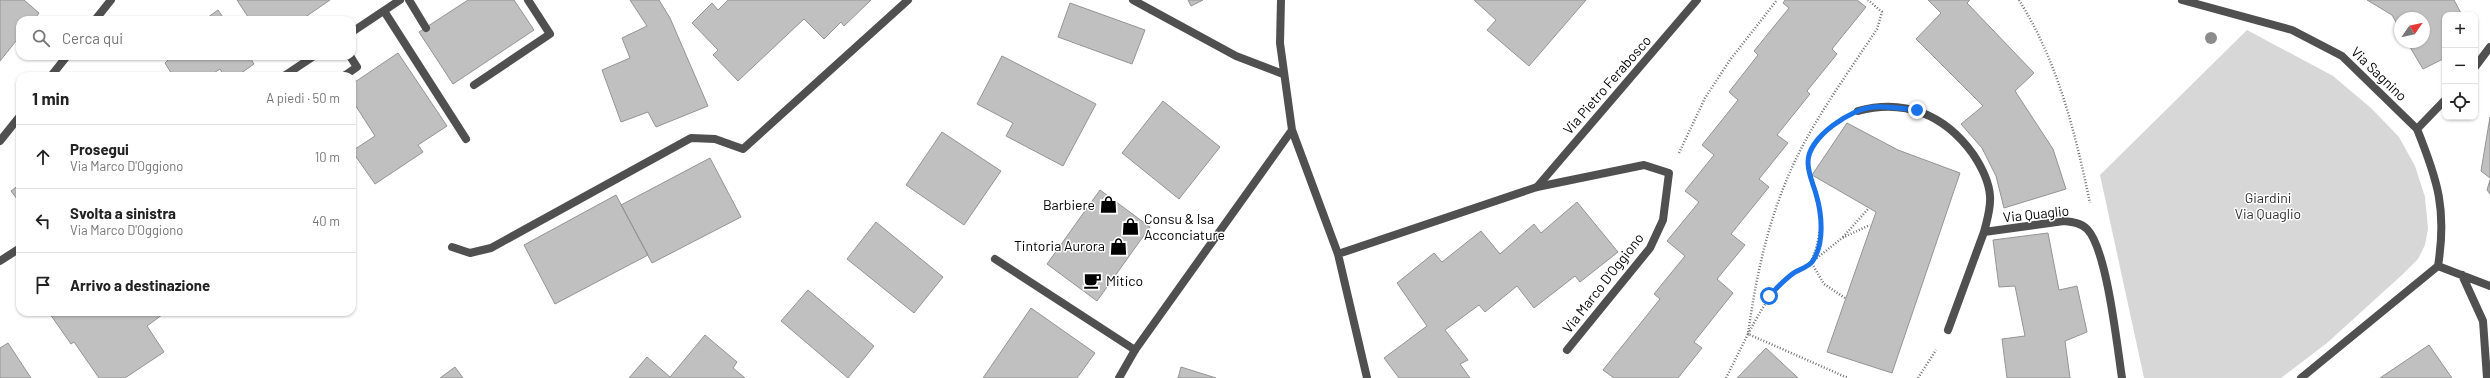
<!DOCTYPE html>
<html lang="it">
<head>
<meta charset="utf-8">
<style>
	:root { --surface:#fff; --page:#f2f2f2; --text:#222; --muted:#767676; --line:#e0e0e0 }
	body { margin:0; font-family:Barlow,sans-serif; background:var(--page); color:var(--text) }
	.controls { position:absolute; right:12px; top:12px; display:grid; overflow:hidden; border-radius:8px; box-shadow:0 1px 3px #0004 }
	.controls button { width:36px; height:36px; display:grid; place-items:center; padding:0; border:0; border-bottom:1px solid var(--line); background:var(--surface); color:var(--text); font:20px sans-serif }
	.compass { position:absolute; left:2394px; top:12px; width:36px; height:36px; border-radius:50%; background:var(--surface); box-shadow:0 1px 3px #0004; rotate:56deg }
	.stop { position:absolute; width:12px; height:12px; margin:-9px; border:3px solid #1a73e8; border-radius:50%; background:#fff }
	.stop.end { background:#1a73e8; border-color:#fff; box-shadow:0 1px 4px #0008 }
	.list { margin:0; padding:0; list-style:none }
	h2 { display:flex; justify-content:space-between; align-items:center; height:52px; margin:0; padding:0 16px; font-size:17px }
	h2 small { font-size:13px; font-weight:400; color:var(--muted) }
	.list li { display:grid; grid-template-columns:26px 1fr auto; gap:12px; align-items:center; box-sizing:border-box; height:64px; padding:0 16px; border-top:1px solid var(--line) }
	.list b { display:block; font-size:15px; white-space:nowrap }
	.list p { margin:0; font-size:13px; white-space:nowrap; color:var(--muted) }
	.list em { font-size:13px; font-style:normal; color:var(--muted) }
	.icon { flex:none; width:22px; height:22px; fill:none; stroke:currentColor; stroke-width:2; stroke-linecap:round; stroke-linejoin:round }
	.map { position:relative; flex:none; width:2490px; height:378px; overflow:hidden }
	.search { position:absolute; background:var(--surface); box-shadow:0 1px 3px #0004; left:16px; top:16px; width:340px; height:44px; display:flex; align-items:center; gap:10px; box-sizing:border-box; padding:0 14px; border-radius:12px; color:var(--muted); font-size:15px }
	.panel { position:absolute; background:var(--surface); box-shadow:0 1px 3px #0004; left:16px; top:72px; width:340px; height:244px; border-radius:12px }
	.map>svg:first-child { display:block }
</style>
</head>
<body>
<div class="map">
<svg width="2490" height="378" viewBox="0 0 2490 378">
	<rect width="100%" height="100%" fill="#fff"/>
	<path fill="#d7d7d7" d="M2247,30L2333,76L2371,108L2399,137L2415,166L2425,197L2428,229L2425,245L2418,259L2403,274L2327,343L2281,378H2144L2100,175Z"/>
	<path fill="#c0c0c0" stroke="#949494" d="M0,0H24L39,13L34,20H20V36L0,61Z
		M237,0H330L301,20H250Z
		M468,0H514L534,30L453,84L419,32Z
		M630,0H659L670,18L708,106L656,127L648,112L621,122L602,70L630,58L622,38L647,26Z
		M728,0H871L844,26L841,22L824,39L804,19L738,81L713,55L718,50L692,23L712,3L718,10Z
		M1188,0H1203L1191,6Z
		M1474,0H1586L1529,66L1487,30L1496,20Z
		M1785,0H1857L1866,7L1832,49L1837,54L1807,91L1810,94L1777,135L1788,143L1759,179L1769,187L1731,234L1745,245L1717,279L1733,293L1694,342L1702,348L1678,378H1614L1603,370L1660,299L1654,294L1685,256L1667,241L1699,202L1685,191L1714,155L1702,145L1738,100L1729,92L1758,55L1754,51L1789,8L1783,3Z
		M1928,0H1970L1967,3L2034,73L2015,91L2053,149L2066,189L2004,208L1996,176L1982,148L1961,124L1983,106L1916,39L1941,13Z
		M2367,0H2454L2462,15H2445V58L2423,69L2407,42H2424V18H2400V29L2392,15Z
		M1070,3L1145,30L1132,64L1058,37Z
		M218,10L225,20H204Z
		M398,53L447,126L418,145L423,152L375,184L352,151L375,136L352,100V84Z
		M172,56H249L254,64L237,76H224L220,69L209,76H173L165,63Z
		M1002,56L1096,104L1063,166L1006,136L1013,123L977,104Z
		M1163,101L1220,147L1179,199L1122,153Z
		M2490,117V178L2481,171Z
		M1847,123L1898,150L1960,173L1892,373L1827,352L1876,212L1812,175Z
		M942,132L1001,171L964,225L906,185Z
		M710,158L741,217L652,263L621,205Z
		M2490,180V194L2487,190Z
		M20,184V203L11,191Z
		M1100,190L1150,227L1097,301L1047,264Z
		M616,195L648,255L555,304L524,245Z
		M1577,202L1618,252L1580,282L1575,276L1534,308L1517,286L1485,312L1479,305L1445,330L1468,360L1460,364L1470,378H1399L1384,358L1427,326L1397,283L1434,253L1442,262L1481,231L1500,254L1534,224L1541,233Z
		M876,222L943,277L914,313L847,259Z
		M2048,233L2059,290L2077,286L2087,332L2065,341L2070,378H2007L2002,339L2025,336L2015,286L1999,287L1993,240Z
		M808,290L874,346L848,378L781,321Z
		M1031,308L1095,353L1077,378H983Z
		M53,312H166L147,326L164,352L125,378H99L74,342L71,344L50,314Z
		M705,335L737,362L733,368L745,378H629L647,357L670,377Z
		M8,343L31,378H0V348Z
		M2429,345L2452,378H2380Z
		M1766,348L1798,378H1737Z
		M455,367L463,378H440Z
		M1181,367L1216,378H1178Z"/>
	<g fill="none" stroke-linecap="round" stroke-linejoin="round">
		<path stroke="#727272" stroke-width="2.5" stroke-dasharray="1 2" stroke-linecap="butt" d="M2019,0C2058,62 2075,132 2090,203
			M1679,153L1705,98L1730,60L1777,0
			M1843,237L1869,208
			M1811,262C1821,239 1823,217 1816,193C1813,183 1806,172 1808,160C1810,144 1826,131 1837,121
			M1812,262L1842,238L1870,225
			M1845,298L1824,284L1811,262C1775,285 1768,297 1748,334C1757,269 1771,206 1802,147C1823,107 1852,67 1877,29L1882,12L1868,0
			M1726,378L1748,334L1848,378
			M1918,378L1936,350"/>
		<path stroke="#505050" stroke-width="8" d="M384,11L466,139
			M344,76L357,67L350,56
			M474,85L550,34L528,0
			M1537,187L1697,0
			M995,259L1135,350"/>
		<path stroke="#505050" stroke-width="8" d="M409,0L426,28
			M1133,0L1236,56L1283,74
			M1281,0L1280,43L1292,130L1338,254L1367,378
			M2182,0L2292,30L2342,56L2417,129L2445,100
			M95,20L111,0
			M352,32L400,0
			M2475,67L2490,47
			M51,76L67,56
			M284,76L314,56
			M1858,111C1905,98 1945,115 1973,154C1981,166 1989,181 1990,196C1991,209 1987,220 1984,232
			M2417,129C2438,181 2447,210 2438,266
			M0,141L20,116
			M452,247L470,253L491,248L691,138L715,139L743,149L908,0
			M1338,254L1537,187L1644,165L1669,173L1663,220L1650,248L1567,350
			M0,261L20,248
			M2462,275L2483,321L2487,378
			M1948,330L1984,232L2064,221C2073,222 2081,223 2087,229C2107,249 2117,346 2122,378
			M1119,378L1135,350L1292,130
			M2301,378L2438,266L2490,286"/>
	</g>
	<circle fill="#8c8c8c" cx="2211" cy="38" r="6"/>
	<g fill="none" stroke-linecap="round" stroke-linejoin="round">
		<path stroke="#1a73e8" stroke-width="5" d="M1769,296C1776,289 1783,281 1791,275C1797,270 1807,268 1812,262C1825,244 1822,214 1816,194C1813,183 1808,174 1808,162C1808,137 1852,108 1874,107C1888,106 1903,109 1917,110"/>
	</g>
	<defs>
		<symbol id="shop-bare" viewBox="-9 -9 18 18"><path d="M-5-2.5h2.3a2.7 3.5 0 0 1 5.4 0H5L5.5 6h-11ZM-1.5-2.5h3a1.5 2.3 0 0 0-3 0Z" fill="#000" stroke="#fff" stroke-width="2.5" paint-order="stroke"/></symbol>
		<symbol id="cafe-bare" viewBox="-9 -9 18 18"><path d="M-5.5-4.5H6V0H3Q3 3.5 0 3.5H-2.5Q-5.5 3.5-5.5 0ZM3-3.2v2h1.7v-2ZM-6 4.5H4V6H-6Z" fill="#000" stroke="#fff" stroke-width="2.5" paint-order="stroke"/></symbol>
	</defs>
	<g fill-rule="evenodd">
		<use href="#shop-bare" x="1096" y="192" width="25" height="25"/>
		<use href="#shop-bare" x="1118" y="214" width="25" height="25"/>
		<use href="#shop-bare" x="1106" y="234" width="25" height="25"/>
		<use href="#cafe-bare" x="1080" y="268" width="25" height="25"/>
	</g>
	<g text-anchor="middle" stroke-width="3" stroke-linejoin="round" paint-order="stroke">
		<g font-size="14" fill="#000" stroke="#fff">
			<text transform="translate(2379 74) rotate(44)" y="5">Via Sagnino</text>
			<text transform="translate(1607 85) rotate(-49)" y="5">Via Pietro Ferabosco</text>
			<text transform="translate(2036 214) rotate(-6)" y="5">Via Quaglio</text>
			<text transform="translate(1603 283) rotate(-52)" y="5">Via Marco D'Oggiono</text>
		</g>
		<g font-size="14" fill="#2e2e2e" stroke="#fff">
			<text x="2268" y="203">Giardini<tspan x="2268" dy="16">Via Quaglio</tspan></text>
		</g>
		<g font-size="14" fill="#000" stroke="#fff" text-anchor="end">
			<text x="1095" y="210">Barbiere</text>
			<text x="1144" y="224" text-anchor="start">Consu &amp; Isa<tspan x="1144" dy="16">Acconciature</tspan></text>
			<text x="1105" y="251">Tintoria Aurora</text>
			<text x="1106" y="286" text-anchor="start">Mitico</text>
		</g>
	</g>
</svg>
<div class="controls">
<button>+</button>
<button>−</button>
<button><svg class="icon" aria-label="locate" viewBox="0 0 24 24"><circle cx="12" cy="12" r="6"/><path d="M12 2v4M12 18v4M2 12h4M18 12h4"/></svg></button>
</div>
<svg class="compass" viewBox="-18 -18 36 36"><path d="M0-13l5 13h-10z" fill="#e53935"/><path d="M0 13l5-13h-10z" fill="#767676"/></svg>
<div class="stop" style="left:1769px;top:296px"></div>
<div class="stop end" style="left:1917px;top:110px"></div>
<div class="search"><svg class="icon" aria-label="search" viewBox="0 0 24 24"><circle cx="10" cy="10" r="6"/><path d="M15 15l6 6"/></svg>Cerca qui</div>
<section class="panel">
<h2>1 min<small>A piedi · 50 m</small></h2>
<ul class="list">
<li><svg class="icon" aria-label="ahead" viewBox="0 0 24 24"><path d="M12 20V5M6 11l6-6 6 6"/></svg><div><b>Prosegui</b><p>Via Marco D'Oggiono</p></div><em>10 m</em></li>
<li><svg class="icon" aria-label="left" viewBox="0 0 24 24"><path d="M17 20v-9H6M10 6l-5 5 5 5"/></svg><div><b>Svolta a sinistra</b><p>Via Marco D'Oggiono</p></div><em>40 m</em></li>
<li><svg class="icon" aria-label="arrive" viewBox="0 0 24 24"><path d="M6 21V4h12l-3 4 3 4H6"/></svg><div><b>Arrivo a destinazione</b></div></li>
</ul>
</section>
</div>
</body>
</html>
